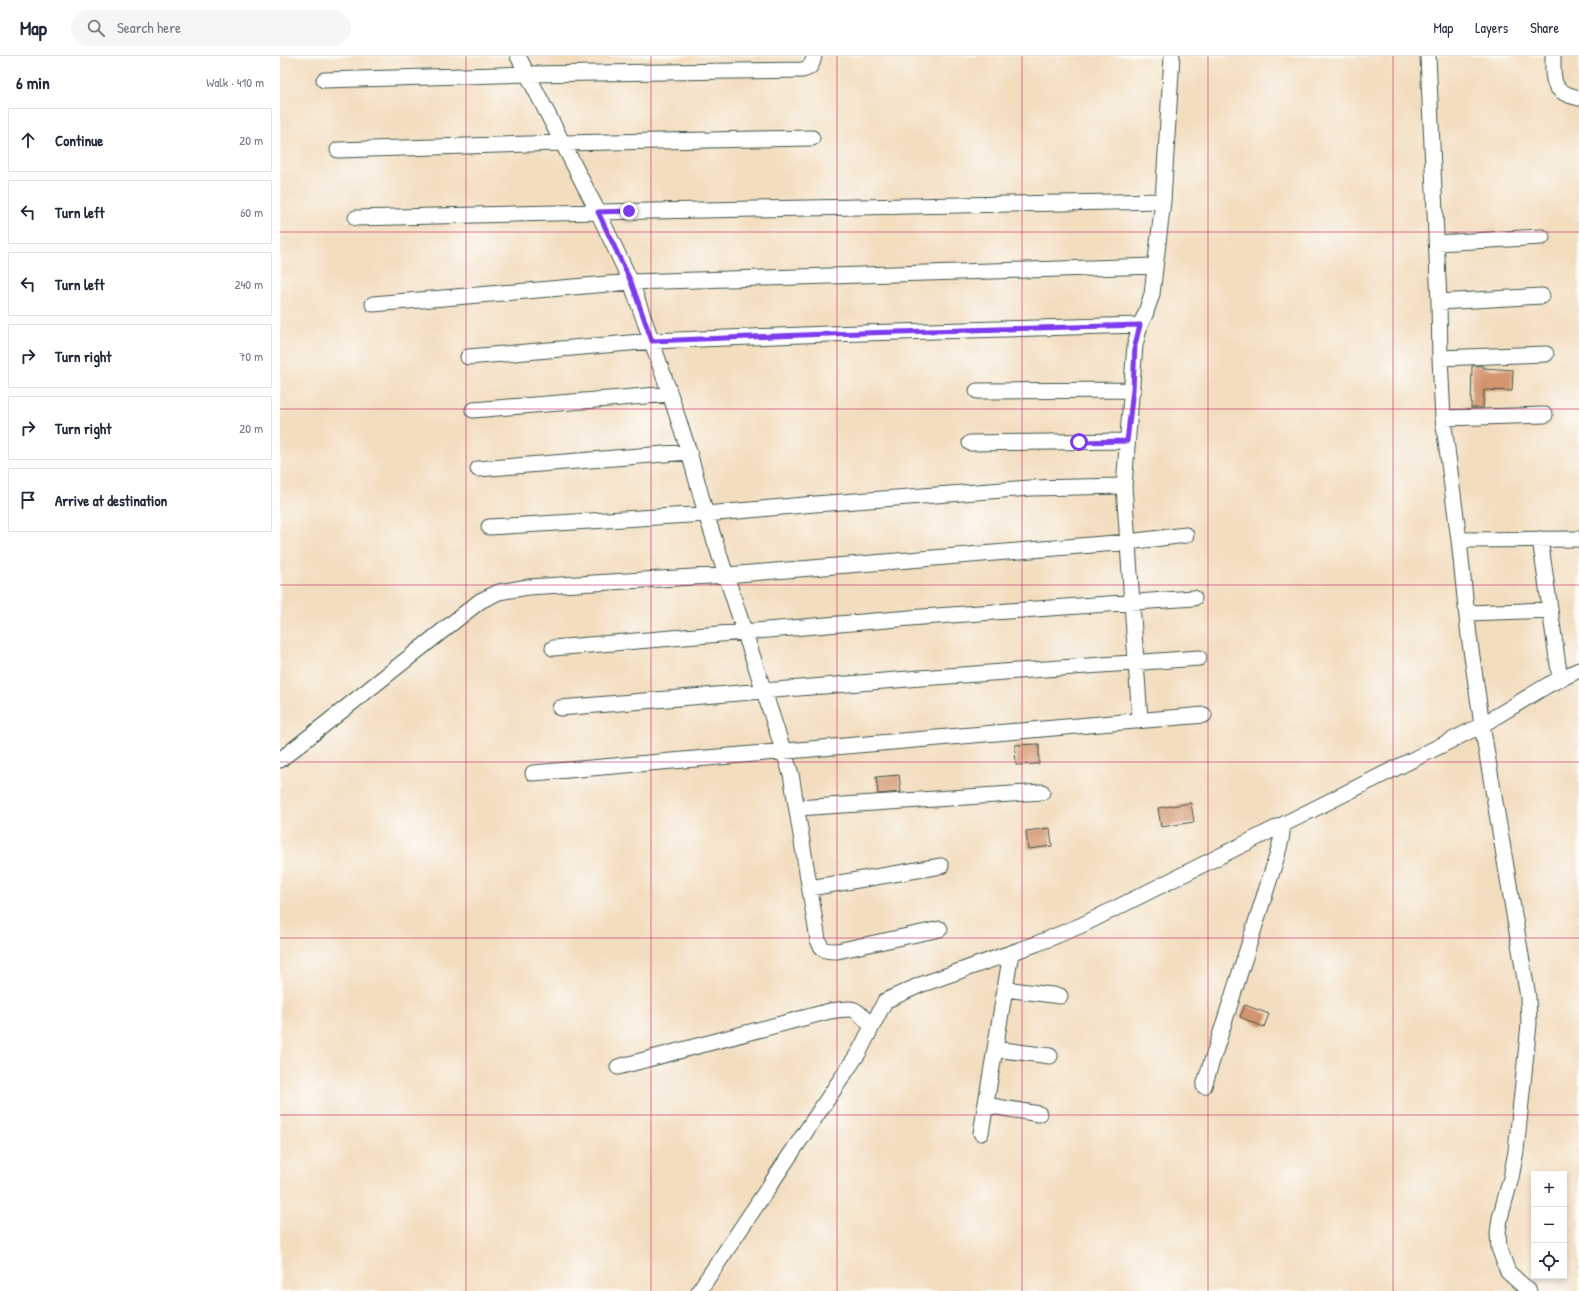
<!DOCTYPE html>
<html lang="en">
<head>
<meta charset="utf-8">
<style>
	:root { --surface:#fff; --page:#f6f6f7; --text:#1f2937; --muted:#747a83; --line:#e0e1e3 }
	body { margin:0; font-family:"Patrick Hand",sans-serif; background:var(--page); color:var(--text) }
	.controls { position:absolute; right:12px; bottom:12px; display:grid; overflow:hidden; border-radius:0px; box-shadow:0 2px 6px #0003 }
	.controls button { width:36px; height:36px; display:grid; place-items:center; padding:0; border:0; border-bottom:1px solid var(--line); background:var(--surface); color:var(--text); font:20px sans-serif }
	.stop { position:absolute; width:12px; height:12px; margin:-9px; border:3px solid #7c3aed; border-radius:50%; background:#fff }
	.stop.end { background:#7c3aed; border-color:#fff; box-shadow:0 1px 4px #0008 }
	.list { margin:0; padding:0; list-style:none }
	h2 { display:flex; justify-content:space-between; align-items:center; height:52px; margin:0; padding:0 16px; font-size:17px }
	h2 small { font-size:13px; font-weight:400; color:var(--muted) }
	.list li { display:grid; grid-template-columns:26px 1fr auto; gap:12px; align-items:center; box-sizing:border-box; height:64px; margin:0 8px 8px; padding:0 8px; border:1px solid var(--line); border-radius:0px }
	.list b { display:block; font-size:15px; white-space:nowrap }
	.list em { font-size:13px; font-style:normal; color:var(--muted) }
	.icon { flex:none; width:22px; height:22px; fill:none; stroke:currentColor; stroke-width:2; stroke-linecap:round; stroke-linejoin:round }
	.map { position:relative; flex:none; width:1299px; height:1235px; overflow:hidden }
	header { display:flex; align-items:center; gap:24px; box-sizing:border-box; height:56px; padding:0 20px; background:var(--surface); border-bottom:1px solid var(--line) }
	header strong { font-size:19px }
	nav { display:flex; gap:22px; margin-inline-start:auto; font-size:14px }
	.search { width:280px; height:36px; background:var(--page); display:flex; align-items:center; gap:10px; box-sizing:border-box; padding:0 14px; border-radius:22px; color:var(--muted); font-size:15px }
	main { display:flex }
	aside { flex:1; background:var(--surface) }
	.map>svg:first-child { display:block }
</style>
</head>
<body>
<header>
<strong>Map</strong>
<div class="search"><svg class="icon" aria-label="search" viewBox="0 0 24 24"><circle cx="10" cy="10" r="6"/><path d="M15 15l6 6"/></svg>Search here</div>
<nav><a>Map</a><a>Layers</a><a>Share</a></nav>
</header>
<main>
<aside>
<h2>6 min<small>Walk · 410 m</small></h2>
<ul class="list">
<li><svg class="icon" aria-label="ahead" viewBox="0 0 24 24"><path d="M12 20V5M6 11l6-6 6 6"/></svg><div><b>Continue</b></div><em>20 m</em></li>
<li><svg class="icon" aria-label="left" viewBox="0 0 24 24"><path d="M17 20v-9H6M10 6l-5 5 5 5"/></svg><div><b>Turn left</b></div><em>60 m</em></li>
<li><svg class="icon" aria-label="left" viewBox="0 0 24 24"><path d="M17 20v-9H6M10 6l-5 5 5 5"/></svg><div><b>Turn left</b></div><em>240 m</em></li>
<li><svg class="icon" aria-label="right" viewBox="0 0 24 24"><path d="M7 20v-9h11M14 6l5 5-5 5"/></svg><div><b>Turn right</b></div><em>70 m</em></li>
<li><svg class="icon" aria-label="right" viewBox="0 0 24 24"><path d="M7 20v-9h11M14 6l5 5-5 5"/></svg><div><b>Turn right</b></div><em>20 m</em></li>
<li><svg class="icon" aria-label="arrive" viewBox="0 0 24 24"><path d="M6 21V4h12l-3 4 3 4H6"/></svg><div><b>Arrive at destination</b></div></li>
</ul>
</aside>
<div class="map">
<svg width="1299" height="1235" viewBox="0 0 1299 1235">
	<rect width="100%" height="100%" fill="#fdfcf7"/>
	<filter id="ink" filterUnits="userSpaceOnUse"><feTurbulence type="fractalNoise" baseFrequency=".025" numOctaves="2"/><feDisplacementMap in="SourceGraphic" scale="8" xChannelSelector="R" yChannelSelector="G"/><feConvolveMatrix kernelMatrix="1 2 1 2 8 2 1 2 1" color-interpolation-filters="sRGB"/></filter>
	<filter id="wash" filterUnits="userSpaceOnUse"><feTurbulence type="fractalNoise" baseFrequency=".012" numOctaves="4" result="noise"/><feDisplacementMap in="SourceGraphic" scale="16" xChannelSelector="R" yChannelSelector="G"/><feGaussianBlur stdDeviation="0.9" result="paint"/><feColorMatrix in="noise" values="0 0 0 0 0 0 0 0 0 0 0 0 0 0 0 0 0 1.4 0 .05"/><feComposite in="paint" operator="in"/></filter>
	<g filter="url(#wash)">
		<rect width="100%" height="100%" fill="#f3ddbf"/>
		<g id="blocks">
			<path fill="#d3956f" d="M1192,310H1204V312L1233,314L1232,335L1204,334L1203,352H1191Z
				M759,688V708L736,709L735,689Z
				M619,719L621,736L598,738L596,721Z
				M911,747L914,766L881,771L878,752Z
				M770,772L772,790L748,793L746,775Z
				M965,949L989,958L984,971L960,961Z"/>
		</g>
	</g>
	<g filter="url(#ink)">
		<use href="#blocks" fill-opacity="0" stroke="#3f5549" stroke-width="1"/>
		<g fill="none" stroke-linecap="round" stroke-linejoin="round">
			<defs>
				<path id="minor" d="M238,0L318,156L351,226L390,338L409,396L426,458L511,718L538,884C542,895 546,895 557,895L660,873
					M1148,0L1159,246L1160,302L1163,362L1179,484L1189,580L1202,669L1248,941L1249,968L1236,1095L1231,1122L1220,1162L1218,1177L1219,1192L1228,1216L1249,1235
					M1273,0C1273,25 1271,36 1299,42
					M44,24L248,18L522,14C531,12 532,9 534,0
					M58,94L283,87L532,82
					M76,162L318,156L883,145
					M1157,187L1262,181
					M1159,246L1262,240
					M93,248L351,226L875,210
					M188,301L372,285L548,278L860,269
					M1160,302L1266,298
					M697,335L853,334
					M193,354L390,338
					M1163,362L1265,359
					M690,387L847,385
					M198,413L409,396
					M209,471L426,458L535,448L750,432L844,430
					M1260,483L1280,623
					M1179,484L1299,483
					M1187,557L1270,554
					M273,592L642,561L914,542
					M280,652L640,622L919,602
					M860,664L844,430L855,289L860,269L865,259L872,238L883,145L892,0
					M0,704L200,545L219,536L248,531L446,519L848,486L906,479
					M253,717L924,659
					M517,752L762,736
					M530,832L661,810
					M725,933L780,940
					M715,993L770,1000
					M338,1011L550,955C578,951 572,951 592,970
					M924,1030L997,800L1001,784L1003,769
					M706,1049L759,1058
					M701,1077L731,897
					M419,1235L579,996L605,945L640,929L756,888L802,869L1202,669L1268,629L1299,614"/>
			</defs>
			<use href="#minor" stroke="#3f5549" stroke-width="17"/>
			<use href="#minor" stroke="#fff" stroke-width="15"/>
		</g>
	</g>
	<g fill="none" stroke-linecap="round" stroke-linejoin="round" filter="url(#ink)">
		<path stroke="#7c3aed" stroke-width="5" d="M349,155L318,156L351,226L372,285L548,278L860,269L855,289L853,334L847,385L799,386"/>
	</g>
	<path fill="none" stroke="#c2185b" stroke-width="1" stroke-opacity="0.55" d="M186,0V1235M371,0V1235M557,0V1235M742,0V1235M928,0V1235M1113,0V1235M0,176H1299M0,353H1299M0,529H1299M0,706H1299M0,882H1299M0,1059H1299"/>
</svg>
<div class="controls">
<button>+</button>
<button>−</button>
<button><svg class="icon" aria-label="locate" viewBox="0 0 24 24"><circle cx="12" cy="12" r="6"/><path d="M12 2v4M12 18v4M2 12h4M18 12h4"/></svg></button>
</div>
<div class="stop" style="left:799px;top:386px"></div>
<div class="stop end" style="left:349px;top:155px"></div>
</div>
</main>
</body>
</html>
